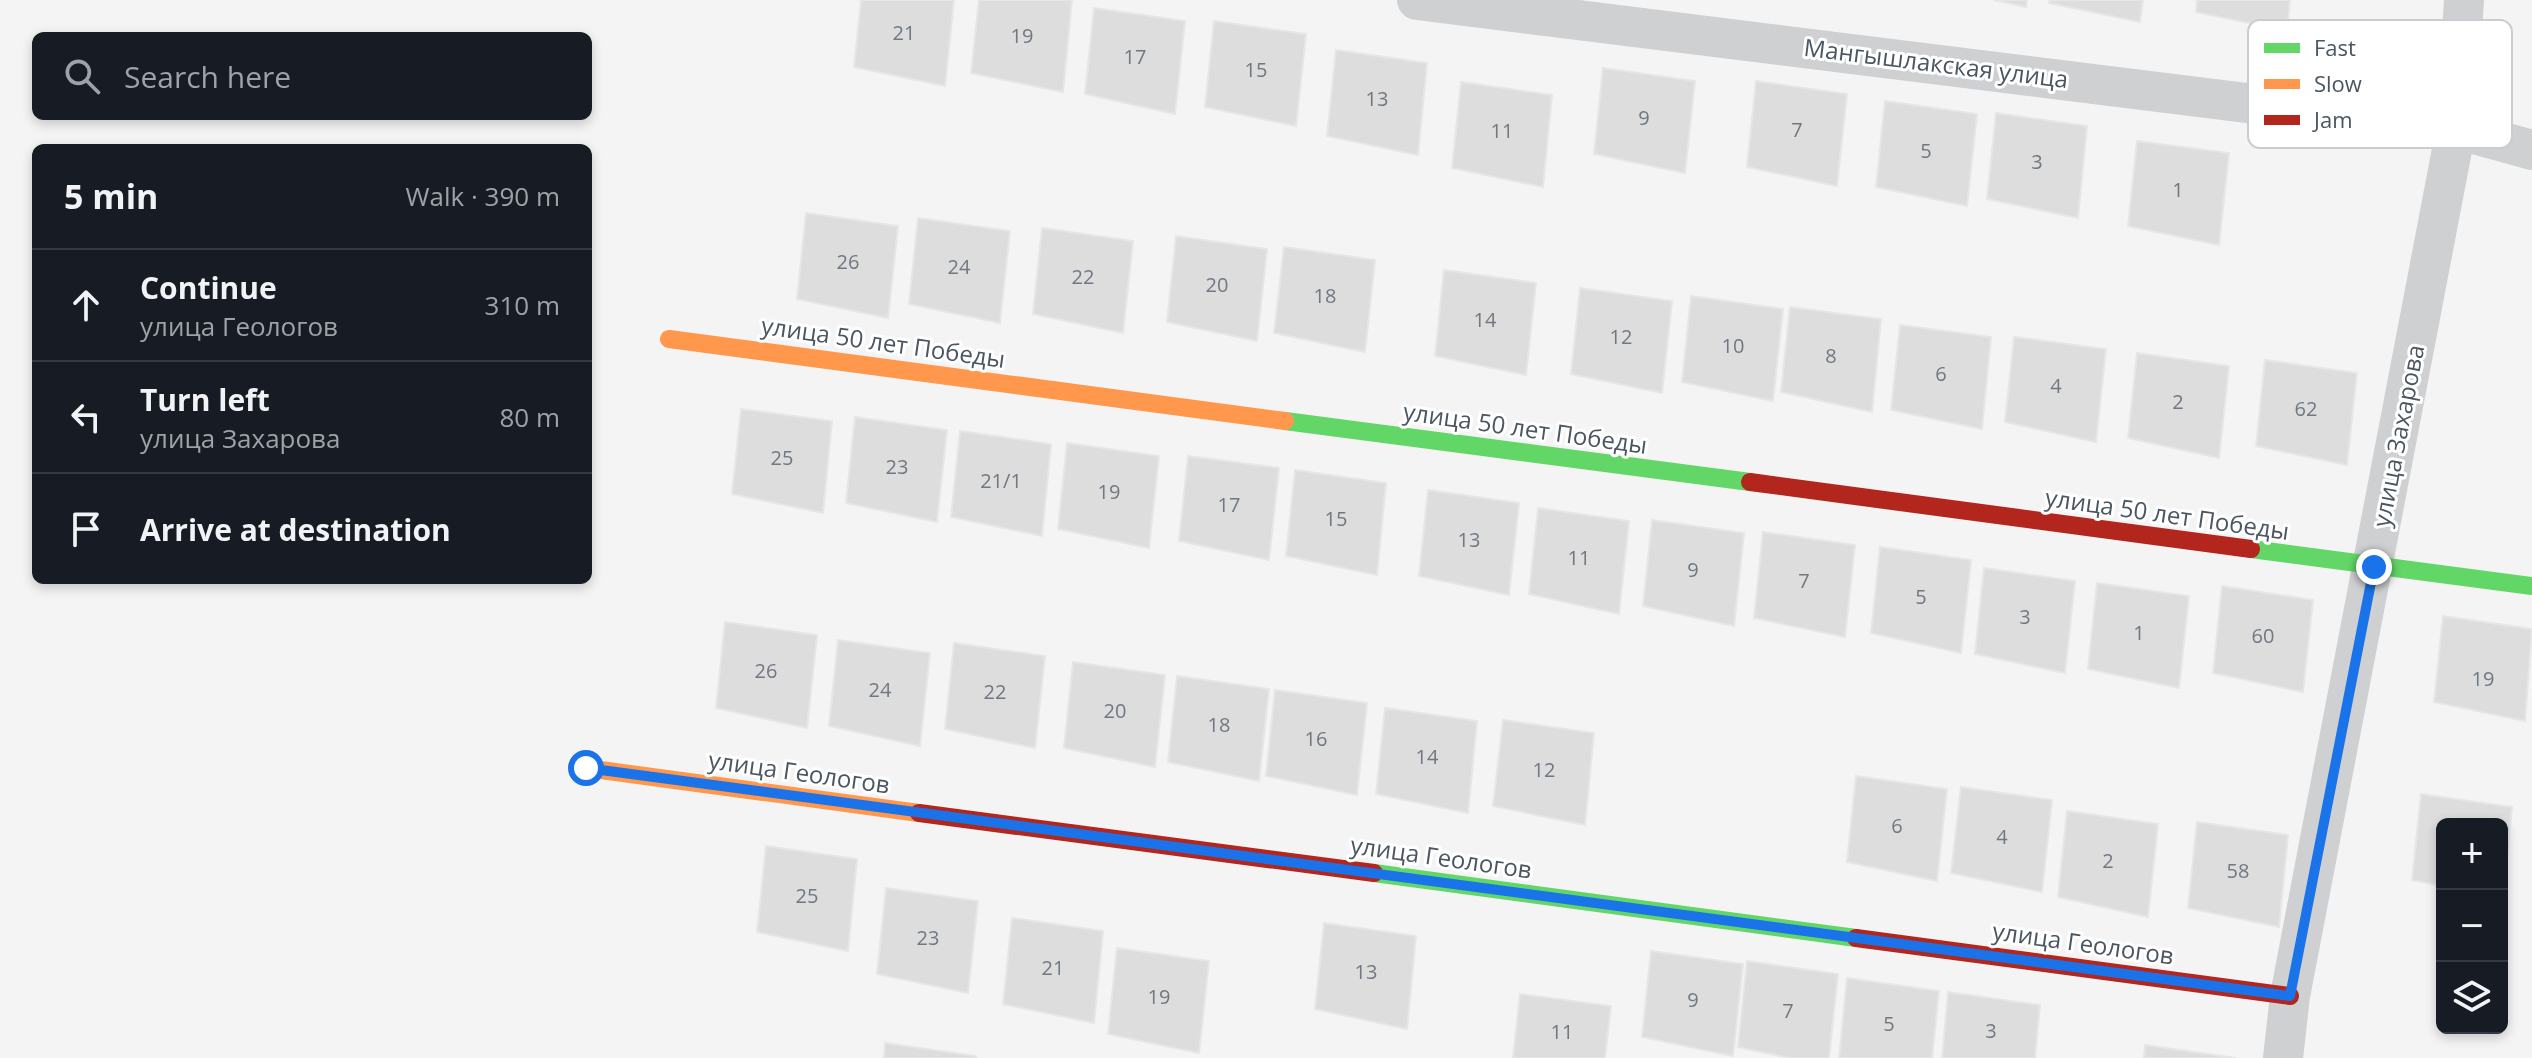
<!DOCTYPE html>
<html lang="en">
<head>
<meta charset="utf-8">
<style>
	:root { --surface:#171b24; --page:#242831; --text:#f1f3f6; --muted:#9ea1a6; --line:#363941 }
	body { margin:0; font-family:"Open Sans",sans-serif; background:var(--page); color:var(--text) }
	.controls { position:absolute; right:24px; bottom:24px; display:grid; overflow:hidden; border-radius:12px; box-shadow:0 4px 12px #0003 }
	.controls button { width:72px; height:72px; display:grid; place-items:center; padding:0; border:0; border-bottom:2px solid var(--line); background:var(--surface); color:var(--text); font:40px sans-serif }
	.stop { position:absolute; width:24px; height:24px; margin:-18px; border:6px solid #1a73e8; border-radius:50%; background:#fff }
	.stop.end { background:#1a73e8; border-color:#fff; box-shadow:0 2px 8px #0008 }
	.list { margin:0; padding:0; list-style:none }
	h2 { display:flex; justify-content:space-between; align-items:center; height:104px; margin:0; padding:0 32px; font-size:34px }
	h2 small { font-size:26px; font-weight:400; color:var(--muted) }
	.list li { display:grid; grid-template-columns:52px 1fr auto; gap:24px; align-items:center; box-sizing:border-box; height:112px; padding:0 32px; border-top:2px solid var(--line) }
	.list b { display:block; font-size:30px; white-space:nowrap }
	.list p { margin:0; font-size:26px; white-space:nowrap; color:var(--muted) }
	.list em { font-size:26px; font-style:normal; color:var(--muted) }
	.icon { flex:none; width:44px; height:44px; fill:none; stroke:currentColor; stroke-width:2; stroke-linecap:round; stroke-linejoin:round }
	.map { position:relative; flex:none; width:2532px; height:1058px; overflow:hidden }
	.search { position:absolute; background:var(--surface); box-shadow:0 4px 12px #0003; left:32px; top:32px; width:560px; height:88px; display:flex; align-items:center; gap:20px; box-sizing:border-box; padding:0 28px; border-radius:12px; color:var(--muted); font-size:30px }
	.panel { position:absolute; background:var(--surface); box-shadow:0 4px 12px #0003; left:32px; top:144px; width:560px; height:440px; border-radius:12px }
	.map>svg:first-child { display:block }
</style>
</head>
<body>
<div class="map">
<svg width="2532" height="1058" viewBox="0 0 2532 1058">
	<rect width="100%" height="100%" fill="#f4f4f4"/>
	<path fill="#ddddde" stroke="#e5e6e7" stroke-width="2" d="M861,0H954L945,86L854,67Z
		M979,0H1072L1063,92L971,73Z
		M1994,0H2027L2026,7Z
		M2050,0H2143L2140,22L2049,3Z
		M2197,0H2290L2287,31L2196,12Z
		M1094,8L1185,21L1175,114L1085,94Z
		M1214,21L1306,34L1296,126L1205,107Z
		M1336,50L1427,63L1418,155L1327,136Z
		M1603,68L1695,81L1685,173L1594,154Z
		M1756,81L1847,94L1837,186L1747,167Z
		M1461,82L1552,95L1543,187L1452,168Z
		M1885,101L1977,114L1967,206L1876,187Z
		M1996,113L2087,126L2078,218L1987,199Z
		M2137,141L2229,153L2219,245L2128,226Z
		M806,213L898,226L888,318L797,299Z
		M918,218L1010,231L1000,323L909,304Z
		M1042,228L1133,241L1123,333L1033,314Z
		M1176,236L1267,249L1257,341L1167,322Z
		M1284,247L1375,260L1365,352L1274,333Z
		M1444,270L1536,283L1526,375L1435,356Z
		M1580,288L1672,301L1662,393L1571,374Z
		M1691,296L1783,309L1773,401L1682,382Z
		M1790,307L1881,319L1872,412L1781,392Z
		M1900,325L1991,337L1982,429L1891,410Z
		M2014,337L2106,349L2096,442L2005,422Z
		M2137,353L2229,366L2219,458L2128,438Z
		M2265,360L2357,373L2347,465L2256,446Z
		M741,409L832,421L823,513L732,494Z
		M855,417L947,430L937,522L846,503Z
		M960,431L1051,444L1042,536L951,517Z
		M1067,443L1159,456L1149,548L1058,529Z
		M1188,456L1279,468L1269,560L1179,541Z
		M1295,470L1386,483L1377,575L1286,556Z
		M1428,490L1519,503L1509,595L1419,576Z
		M1538,508L1629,521L1619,614L1529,594Z
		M1652,520L1744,533L1734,626L1643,606Z
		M1763,532L1855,545L1845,637L1754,618Z
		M1880,547L1971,560L1961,653L1871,633Z
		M1984,568L2075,581L2065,673L1975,654Z
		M2097,583L2189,596L2179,688L2088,669Z
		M2222,586L2313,600L2303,692L2213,673Z
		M2443,616L2532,629L2525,721L2434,702Z
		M725,622L817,635L807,728L716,708Z
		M838,640L930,653L920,746L829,726Z
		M954,643L1045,656L1035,748L945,729Z
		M1073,662L1165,675L1155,767L1064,748Z
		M1177,676L1269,689L1259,781L1168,762Z
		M1275,690L1367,703L1357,795L1266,776Z
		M1385,708L1477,721L1468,813L1376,794Z
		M1503,720L1594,733L1585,825L1493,806Z
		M1856,776L1947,789L1937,881L1847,862Z
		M1961,787L2052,800L2042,892L1951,873Z
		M2421,794L2512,807L2503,899L2502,824H2442V886L2412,880Z
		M2067,811L2158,824L2148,917L2058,897Z
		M2197,822L2288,835L2279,927L2188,908Z
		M766,846L857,859L848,951L757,932Z
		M886,888L978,901L968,993L877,974Z
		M1012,918L1103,931L1094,1023L1003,1004Z
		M1324,923L1416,936L1407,1029L1315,1009Z
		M1117,948L1209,961L1199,1053L1108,1034Z
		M1651,951L1743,964L1733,1056L1642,1037Z
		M1747,961L1838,974L1829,1058H1790L1738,1047Z
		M1847,978L1939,991L1932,1058H1839Z
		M1948,992L2040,1005L2035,1058H1942Z
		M1520,994L1611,1006L1605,1058H1513Z
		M885,1043L976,1056V1058H884Z
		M2145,1045L2236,1058H2144Z"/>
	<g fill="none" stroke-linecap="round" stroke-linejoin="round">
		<path stroke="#ced0d2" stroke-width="40" d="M1417,0L2456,129L2532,150
			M2283,1058L2290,996L2456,129L2464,0"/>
		<path stroke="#63d668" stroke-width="18" d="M1285,421L1750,482
			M2251,549L2532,586
			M1374,873L1856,938"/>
		<path stroke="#ff974d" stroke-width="18" d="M669,339L1285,421
			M586,768L919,813"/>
		<path stroke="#b3261e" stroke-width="18" d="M1750,482L2251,549
			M919,813L1374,873
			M1856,938L2290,996"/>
	</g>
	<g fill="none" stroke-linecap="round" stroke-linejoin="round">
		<path stroke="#1a73e8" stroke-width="10" d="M586,768L2290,996L2374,567"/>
	</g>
	<g text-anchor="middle" stroke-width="6" stroke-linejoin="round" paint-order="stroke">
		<g font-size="20" fill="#707881">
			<text x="904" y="40">21</text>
			<text x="1022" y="43">19</text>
			<text x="1135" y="64">17</text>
			<text x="1256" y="77">15</text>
			<text x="1377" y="106">13</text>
			<text x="1644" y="125">9</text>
			<text x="1797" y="137">7</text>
			<text x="1502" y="138">11</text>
			<text x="1926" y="158">5</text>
			<text x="2037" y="169">3</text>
			<text x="2178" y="197">1</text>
			<text x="848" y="269">26</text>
			<text x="959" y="274">24</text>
			<text x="1083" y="284">22</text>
			<text x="1217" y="292">20</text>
			<text x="1325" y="303">18</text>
			<text x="1485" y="327">14</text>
			<text x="1621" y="344">12</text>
			<text x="1733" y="353">10</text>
			<text x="1831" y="363">8</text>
			<text x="1941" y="381">6</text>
			<text x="2056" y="393">4</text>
			<text x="2178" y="409">2</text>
			<text x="2306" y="416">62</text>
			<text x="782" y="465">25</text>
			<text x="897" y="474">23</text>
			<text x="1001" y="488">21/1</text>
			<text x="1109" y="499">19</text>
			<text x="1229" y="512">17</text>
			<text x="1336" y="526">15</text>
			<text x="1469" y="547">13</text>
			<text x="1579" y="565">11</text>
			<text x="1693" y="577">9</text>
			<text x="1804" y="588">7</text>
			<text x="1921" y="604">5</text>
			<text x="2025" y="624">3</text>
			<text x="2139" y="640">1</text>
			<text x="2263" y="643">60</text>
			<text x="766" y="678">26</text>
			<text x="2483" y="686">19</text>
			<text x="880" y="697">24</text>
			<text x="995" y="699">22</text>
			<text x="1115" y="718">20</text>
			<text x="1219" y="732">18</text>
			<text x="1316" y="746">16</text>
			<text x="1427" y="764">14</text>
			<text x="1544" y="777">12</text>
			<text x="1897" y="833">6</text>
			<text x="2002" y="844">4</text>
			<text x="2108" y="868">2</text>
			<text x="2238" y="878">58</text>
			<text x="807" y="903">25</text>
			<text x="928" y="945">23</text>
			<text x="1053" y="975">21</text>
			<text x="1366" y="979">13</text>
			<text x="1159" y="1004">19</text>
			<text x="1693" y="1007">9</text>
			<text x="1788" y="1018">7</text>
			<text x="1889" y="1031">5</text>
			<text x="1991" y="1038">3</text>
			<text x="1562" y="1039">11</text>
		</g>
		<g font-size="24" fill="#4a5661" stroke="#fff">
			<text transform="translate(1936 64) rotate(7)" y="8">Мангышлакская улица</text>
			<text transform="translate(883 343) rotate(8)" y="8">улица 50 лет Победы</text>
			<text transform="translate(1525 429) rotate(8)" y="8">улица 50 лет Победы</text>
			<text transform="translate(2399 436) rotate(-79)" y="8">улица Захарова</text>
			<text transform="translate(2167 515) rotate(8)" y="8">улица 50 лет Победы</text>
			<text transform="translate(799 773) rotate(8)" y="8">улица Геологов</text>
			<text transform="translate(1441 858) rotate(8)" y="8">улица Геологов</text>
			<text transform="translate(2083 944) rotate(8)" y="8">улица Геологов</text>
		</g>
	</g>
	<rect x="2248" y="20" width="264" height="128" rx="12" fill="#fff" stroke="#c9ccd0" stroke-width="2"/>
	<rect x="2264" y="43" width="36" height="10" fill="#63d668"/>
	<rect x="2264" y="79" width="36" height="10" fill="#ff974d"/>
	<rect x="2264" y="115" width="36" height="10" fill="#b3261e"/>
	<g font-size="22" fill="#4a5661">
		<text x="2314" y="56">Fast</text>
		<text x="2314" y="92">Slow</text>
		<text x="2314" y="128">Jam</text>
	</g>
</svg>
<div class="controls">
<button>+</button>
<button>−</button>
<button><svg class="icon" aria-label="layers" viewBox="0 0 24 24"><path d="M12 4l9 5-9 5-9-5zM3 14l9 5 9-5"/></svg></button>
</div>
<div class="stop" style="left:586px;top:768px"></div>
<div class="stop end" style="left:2374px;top:567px"></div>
<div class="search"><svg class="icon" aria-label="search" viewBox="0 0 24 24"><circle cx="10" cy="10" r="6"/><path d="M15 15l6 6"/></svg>Search here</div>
<section class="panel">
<h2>5 min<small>Walk · 390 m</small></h2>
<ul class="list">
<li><svg class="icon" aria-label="ahead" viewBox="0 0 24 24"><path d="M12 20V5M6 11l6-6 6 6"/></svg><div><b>Continue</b><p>улица Геологов</p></div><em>310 m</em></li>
<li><svg class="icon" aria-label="left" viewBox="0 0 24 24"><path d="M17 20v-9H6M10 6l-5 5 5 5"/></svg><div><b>Turn left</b><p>улица Захарова</p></div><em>80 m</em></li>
<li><svg class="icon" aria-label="arrive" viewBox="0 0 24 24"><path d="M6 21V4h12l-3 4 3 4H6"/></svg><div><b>Arrive at destination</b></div></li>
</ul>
</section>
</div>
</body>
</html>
